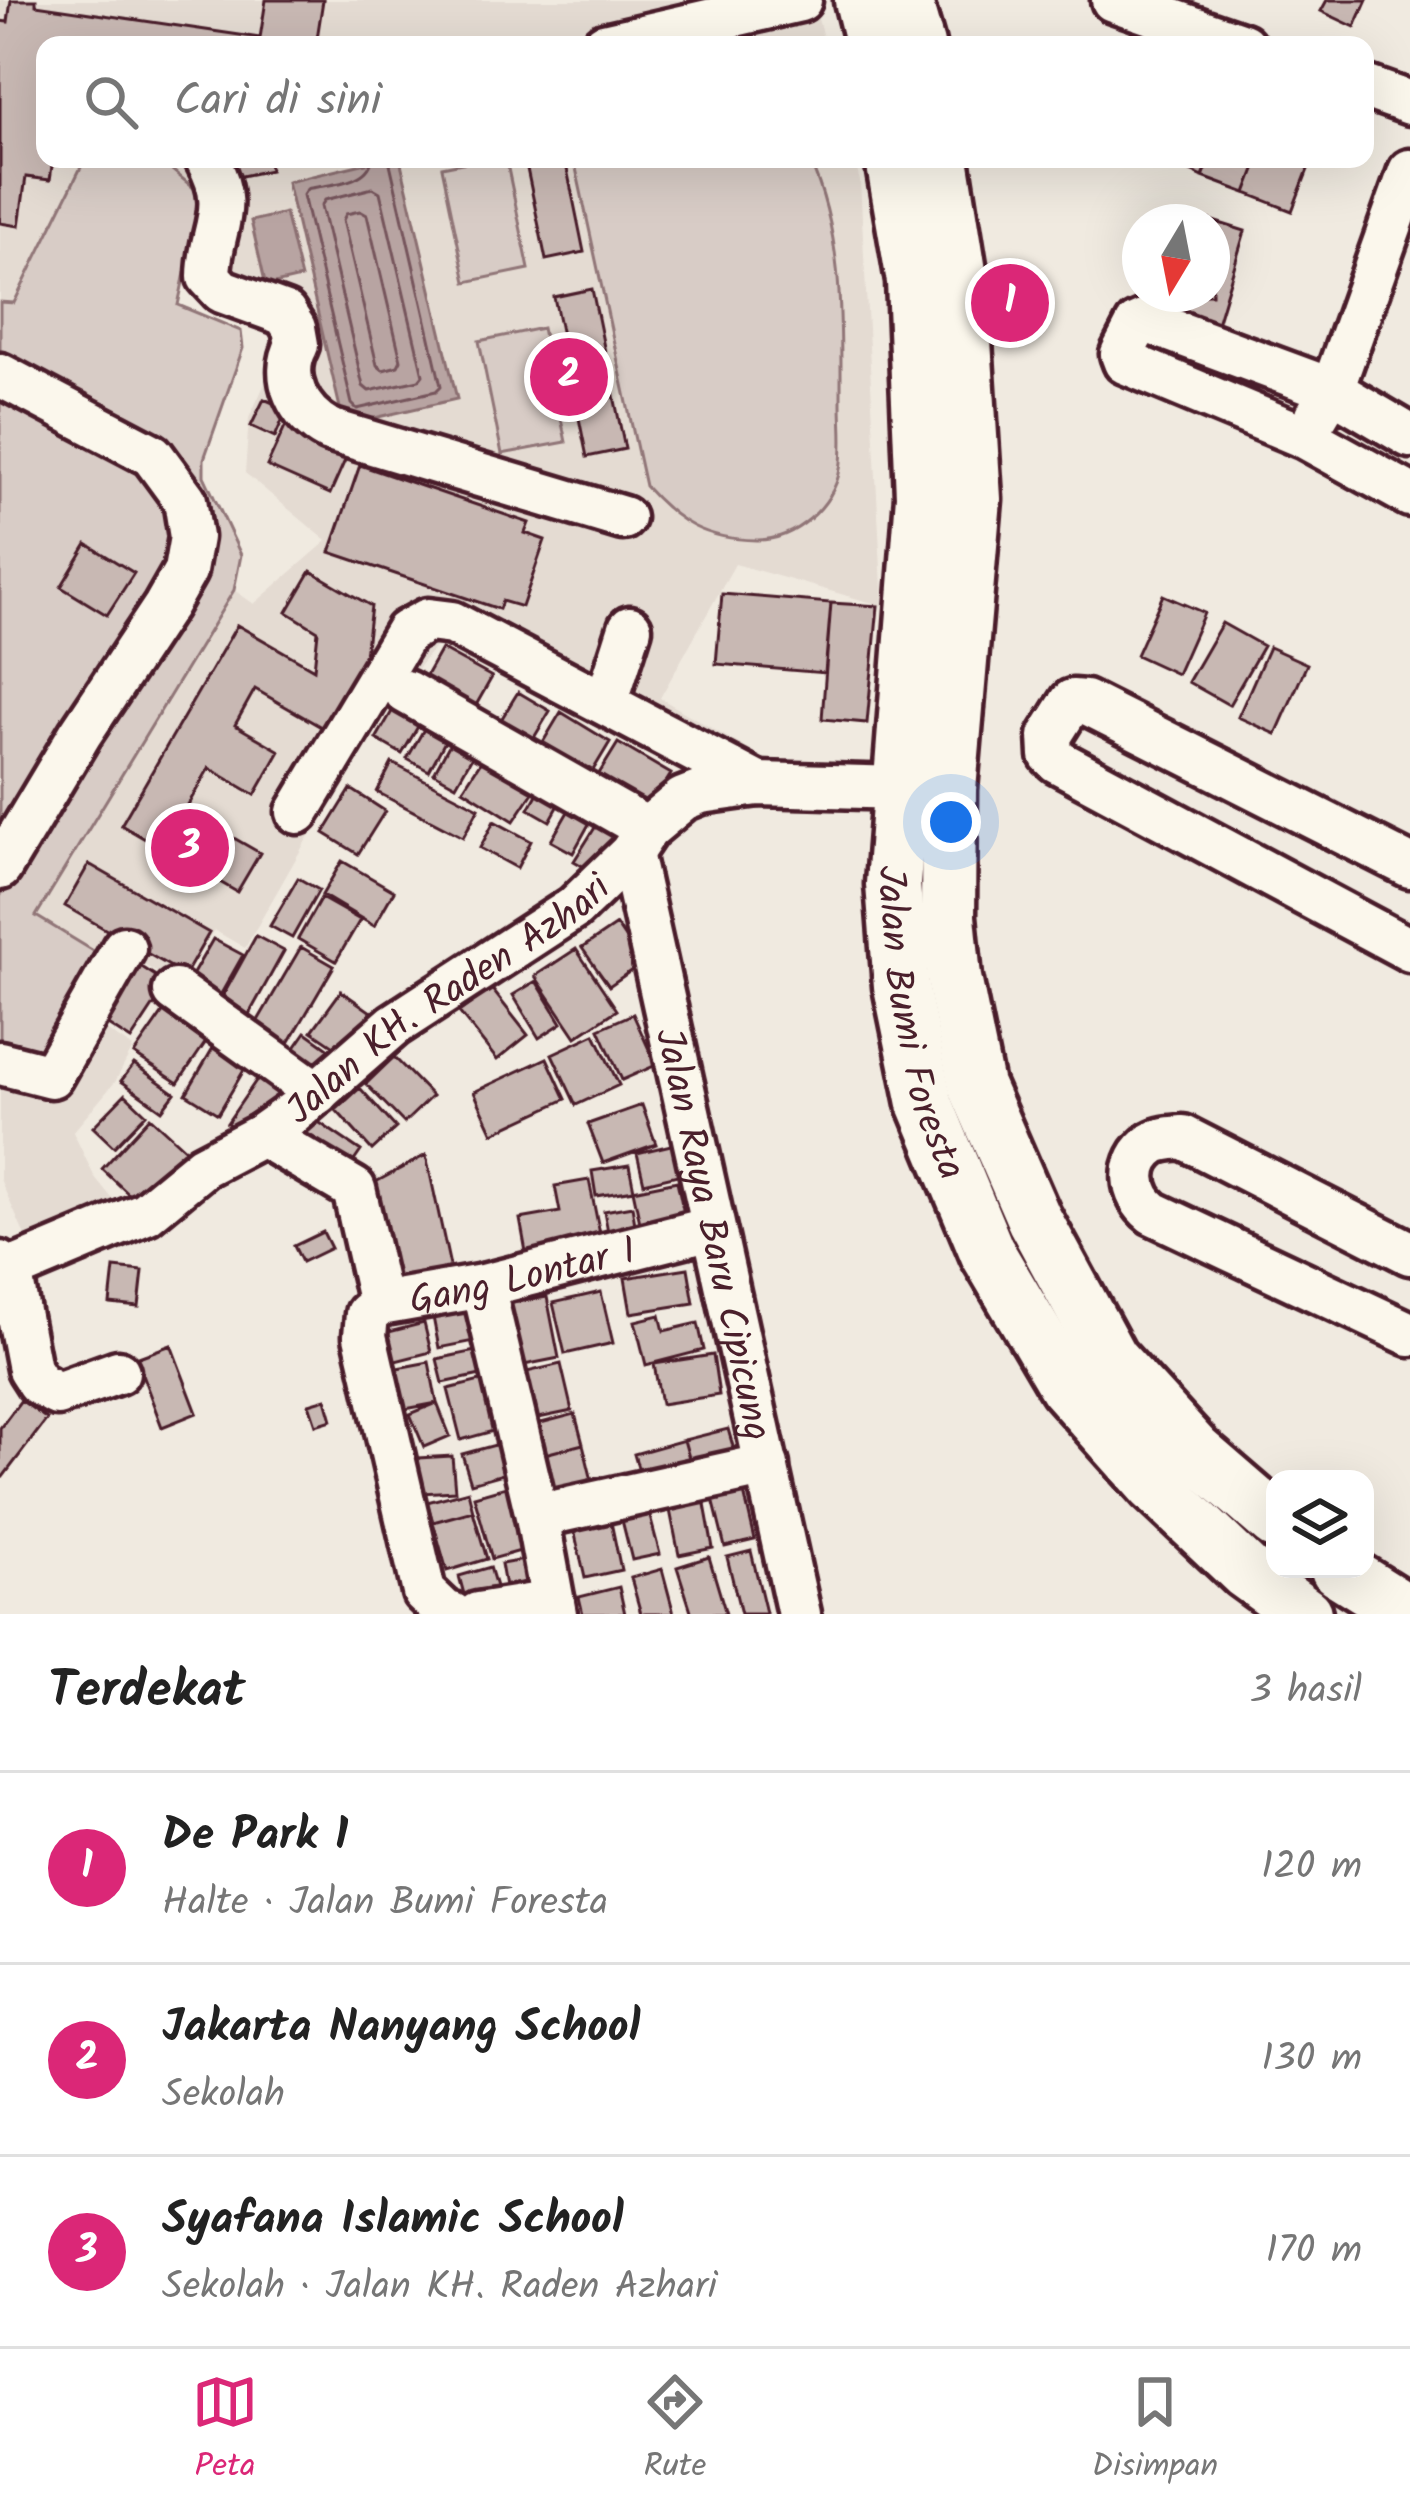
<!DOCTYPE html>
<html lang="id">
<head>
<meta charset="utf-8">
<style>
	:root { --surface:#fff; --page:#f6f6f6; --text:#222; --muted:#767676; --line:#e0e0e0; --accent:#db2777 }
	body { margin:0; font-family:Kalam,sans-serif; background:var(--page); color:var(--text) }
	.controls { position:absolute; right:36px; bottom:36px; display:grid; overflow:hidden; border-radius:24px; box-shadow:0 12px 48px #0002 }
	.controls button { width:108px; height:108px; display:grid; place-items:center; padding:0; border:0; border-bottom:3px solid var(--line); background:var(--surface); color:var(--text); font:60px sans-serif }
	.compass { position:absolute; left:1122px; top:204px; width:108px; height:108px; border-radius:50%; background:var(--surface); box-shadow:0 12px 48px #0002; rotate:190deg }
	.you { position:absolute; left:951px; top:822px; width:42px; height:42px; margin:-30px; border:9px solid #fff; border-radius:50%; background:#1a73e8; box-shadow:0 0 0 18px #1a73e833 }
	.badge { display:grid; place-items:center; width:78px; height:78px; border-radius:50%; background:var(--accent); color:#fff; font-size:39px; font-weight:700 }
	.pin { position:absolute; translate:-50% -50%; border:6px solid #fff; box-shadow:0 3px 12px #0006 }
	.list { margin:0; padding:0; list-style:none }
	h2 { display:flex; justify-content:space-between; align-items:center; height:156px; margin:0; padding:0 48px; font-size:51px }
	h2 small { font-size:39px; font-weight:400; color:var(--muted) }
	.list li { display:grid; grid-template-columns:78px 1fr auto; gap:36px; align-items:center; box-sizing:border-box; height:192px; padding:0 48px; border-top:3px solid var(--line) }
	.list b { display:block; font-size:45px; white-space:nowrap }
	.list p { margin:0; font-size:39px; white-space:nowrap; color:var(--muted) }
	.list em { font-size:39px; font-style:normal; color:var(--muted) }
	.icon { flex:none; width:66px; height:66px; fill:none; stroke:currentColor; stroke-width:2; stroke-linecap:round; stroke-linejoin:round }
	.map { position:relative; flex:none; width:1410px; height:1614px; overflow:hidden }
	.search { position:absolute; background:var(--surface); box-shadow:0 12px 48px #0002; left:36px; right:36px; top:36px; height:132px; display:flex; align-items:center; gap:30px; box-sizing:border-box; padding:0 42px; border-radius:24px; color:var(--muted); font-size:45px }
	.sheet { height:732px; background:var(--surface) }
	nav { display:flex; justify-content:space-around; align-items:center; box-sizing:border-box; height:168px; border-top:3px solid var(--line); background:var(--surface); font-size:33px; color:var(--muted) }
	nav a { display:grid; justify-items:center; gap:6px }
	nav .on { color:var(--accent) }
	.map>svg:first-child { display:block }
</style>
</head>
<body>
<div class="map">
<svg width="1410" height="1614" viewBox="0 0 1410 1614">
	<rect width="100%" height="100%" fill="#f0eae0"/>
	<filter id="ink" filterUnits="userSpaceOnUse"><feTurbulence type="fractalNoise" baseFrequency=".00833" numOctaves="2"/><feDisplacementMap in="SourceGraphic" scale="24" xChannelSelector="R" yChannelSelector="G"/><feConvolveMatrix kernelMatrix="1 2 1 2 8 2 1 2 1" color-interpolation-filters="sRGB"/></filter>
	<g filter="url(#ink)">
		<path fill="#e4dbd2" d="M0,0H813L825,45H45V159H85L14,304L0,302Z
			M163,159H854L860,181L883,606L735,564L660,698L773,764L700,779L442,639L377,716L245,948L214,930L179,986L130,957L90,1019L133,1048L115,1082L73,1132L94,1176L120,1208L29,1245L0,1179V1044L105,958L36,917L234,590L254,604L327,541L245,473L249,418L287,336L198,301L219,212Z"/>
		<path fill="#d8ccc6" stroke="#917678" stroke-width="3" d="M85,159H159L202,195L178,305L241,331L243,348L204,459V476L241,555L234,590L36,916L105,958L43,1054L0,1044V302L14,303Z
			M482,159H506L529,269L466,282L442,167Z
			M574,159H809C844,235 841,323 841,404C841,424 844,448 840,469C834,506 794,541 756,540C705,539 678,523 645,486Z
			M542,328L566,442L502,454L479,341Z"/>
		<path fill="#b8a4a2" stroke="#8c6f72" stroke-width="3" d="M383,159H400L457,399L344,425L287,182Z
			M285,213L301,278L266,286L251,221Z"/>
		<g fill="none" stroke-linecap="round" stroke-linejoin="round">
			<path stroke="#76545b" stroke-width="3" d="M372,159C368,184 329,184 307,189L303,195L352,404L357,409L436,391L441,386L389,159
				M373,188L380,192L423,375L419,380L369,391L363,386L321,206L325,200Z
				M360,211L367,215L401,360L398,366L383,370L377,365L343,220L346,214Z"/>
		</g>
		<path fill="#c8b8b3" stroke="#4a1f2b" stroke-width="3" d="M11,0H36V5L260,38L266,0H323L316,45H45L39,90L45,91V159H53L50,180L26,177L19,226L0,223V21L8,22Z
			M1327,0H1367L1355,27L1321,11Z
			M233,159H268L270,170L237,177Z
			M525,159H565L584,252L546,260Z
			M1165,159H1210L1203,177Z
			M1210,159H1259L1246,193L1203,177Z
			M1259,159H1312L1292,211L1246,193Z
			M1197,216L1245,231L1216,327L1167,312L1172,294H1212V222H1195Z
			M592,289L625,449L587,457L554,297Z
			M264,399L287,409L275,437L251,426Z
			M288,420L350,449L330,494L267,466Z
			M360,465L529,523L525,533L545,540L522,607L502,601L499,609L330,552Z
			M87,544L134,573L107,615L61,587Z
			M311,571L371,606L360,696L330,732L255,689L235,725L280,751L255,795L209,768L185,810L260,853L237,892L121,825L237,625L314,669L318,631L287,612Z
			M722,594L831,603L825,673L716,664Z
			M1163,595L1204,613L1177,674L1136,655Z
			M831,603L878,606L867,723L822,719Z
			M1222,623L1263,646L1229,705L1188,682Z
			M1269,647L1307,664L1276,734L1238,717Z
			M441,649L492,677L467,721L416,693Z
			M518,692L550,711L523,756L491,736Z
			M394,708L420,723L402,754L376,739Z
			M561,712L610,742L589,777L540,747Z
			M428,722L449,734L429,771L407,759Z
			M454,736L477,748L456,785L434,773Z
			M618,743L671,774L650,808L597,777Z
			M487,752L538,785L514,821L463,789Z
			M392,763L479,808L463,837L377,792Z
			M541,787L563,798L550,821L529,809Z
			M351,789L385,811L358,854L324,833Z
			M573,803L594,815L573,853L551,841Z
			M601,818L623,831L596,874L574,861Z
			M494,821L531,841L517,868L480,848Z
			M342,861L394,891L374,926L322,895Z
			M89,864L209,933L185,975L65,906Z
			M298,878L319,890L292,938L270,926Z
			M321,898L360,920L336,961L298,939Z
			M616,925L642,963L609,986L582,948Z
			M256,936L284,951L242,1027L214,1012Z
			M213,939L243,955L213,1008L183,991Z
			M301,947L334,966L282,1055L249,1036Z
			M576,949L617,1010L576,1037L535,976Z
			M134,962L168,984L131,1040L97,1018Z
			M536,981L562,1023L539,1038L513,995Z
			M491,988L528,1035L497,1060L459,1012Z
			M341,991L374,1014L346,1054L312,1031Z
			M171,1001L214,1030L178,1083L134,1054Z
			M633,1014L656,1065L622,1080L599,1029Z
			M306,1032L334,1052L312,1082L285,1062Z
			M595,1034L619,1085L576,1105L552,1054Z
			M217,1041L250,1060L218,1114L186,1094Z
			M394,1057L432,1096L404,1123L366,1084Z
			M547,1058L566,1099L493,1133L474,1092Z
			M134,1064L175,1093L162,1110L121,1081Z
			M266,1066L298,1088L251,1138L227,1123Z
			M360,1088L396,1128L372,1150L336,1110Z
			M125,1094L146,1114L114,1147L93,1127Z
			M642,1105L656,1144L603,1163L588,1124Z
			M150,1117L185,1149L136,1201L102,1169Z
			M314,1119L361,1151L341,1180L294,1148Z
			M675,1144L682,1174L644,1183L637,1153Z
			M426,1155L453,1280L395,1292L372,1184Z
			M629,1165L634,1190L596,1196L592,1171Z
			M589,1180L603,1249L528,1263L520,1219L560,1212L555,1186Z
			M677,1181L687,1228L643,1237L633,1190Z
			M632,1206L638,1243L611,1248L604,1211Z
			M323,1232L331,1248L302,1262L294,1246Z
			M114,1268L143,1271L139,1307L110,1304Z
			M688,1268L694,1303L631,1313L625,1278Z
			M601,1292L613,1343L565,1354L553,1303Z
			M547,1297L559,1358L519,1366L506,1304Z
			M477,1308L484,1339L439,1348L433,1317Z
			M660,1315L664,1331L698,1323L704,1350L646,1365L635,1321Z
			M424,1323L431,1352L384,1364L377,1335Z
			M171,1345L197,1413L162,1427L136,1358Z
			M485,1349L490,1373L443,1383L437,1359Z
			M713,1355L719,1395L661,1404L654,1364Z
			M429,1362L437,1403L400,1410L392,1369Z
			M561,1364L572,1411L529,1420L518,1374Z
			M484,1380L497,1430L461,1440L448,1389Z
			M326,1399L332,1420L316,1425L309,1404Z
			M21,1400L47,1419L3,1477L0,1475V1428Z
			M437,1403L450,1436L424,1447L410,1414Z
			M575,1414L583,1444L541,1455L533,1425Z
			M728,1429L737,1460L693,1472L684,1440Z
			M684,1440L693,1472L643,1485L634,1454Z
			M506,1442L514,1471L471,1483L462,1454Z
			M583,1444L593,1485L552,1495L541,1455Z
			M452,1456L455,1491L421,1493L418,1458Z
			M742,1484L755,1540L725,1547L711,1491Z
			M513,1485L531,1548L492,1559L474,1496Z
			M468,1491L473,1511L433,1522L427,1502Z
			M704,1499L713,1548L679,1555L669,1505Z
			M473,1511L487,1559L447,1571L433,1522Z
			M649,1513L660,1554L632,1560L622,1520Z
			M611,1522L621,1570L585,1578L574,1530Z
			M751,1551L766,1613L764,1614H741L727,1557Z
			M709,1557L726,1614H692L677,1567Z
			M530,1559L536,1598L508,1603L501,1564Z
			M490,1567L500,1600L468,1609L459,1576Z
			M662,1569L674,1614H641L631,1578Z
			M619,1587L625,1614H583L579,1597Z"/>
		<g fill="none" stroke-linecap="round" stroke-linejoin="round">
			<defs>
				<g id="minor">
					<path d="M1113,0L1243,45"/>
					<path d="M604,45L800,0"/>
					<path d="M1365,87L1410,103"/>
					<path d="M207,159C236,211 209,229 209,277L222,291L285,314L294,328L297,345C279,378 299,414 329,430L623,518"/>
					<path d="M0,375L152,455L185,500L191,537L185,571L165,606L80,734L0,868"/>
					<path d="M1317,415L1332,390L1410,171"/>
					<path d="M1410,436L1332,390L1146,321L1137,325L1122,354L1125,362L1305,437L1410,495"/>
					<path d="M406,692L647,829"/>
					<path d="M606,703L630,628"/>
					<path d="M298,812L406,632L428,620L452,623L758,784"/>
					<path id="s1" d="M631,853L799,1614"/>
					<path d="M1410,866L1085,702L1072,701L1050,736L1051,755L1057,761L1410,950"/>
					<path d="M175,991L317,1093"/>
					<path d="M0,1063L51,1076L124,948"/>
					<path d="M262,1135L354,1189L380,1304"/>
					<path d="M1410,1253L1183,1137C1173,1138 1162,1138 1153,1143C1126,1161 1130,1195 1153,1213L1410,1334"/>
					<path id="s2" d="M0,1263L10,1270L146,1213L203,1166L262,1135L293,1113L394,1025L574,908L631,853L647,829L683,799L701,792L758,784L901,788"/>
					<path d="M10,1270L29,1369L38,1383L57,1394L118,1372"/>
					<path d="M483,1286L537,1516L555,1614"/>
					<path d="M537,1516L767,1465"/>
					<path id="s3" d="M452,1614L446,1613L424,1592L365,1336L367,1314L380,1304L483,1286L712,1228"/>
					<path d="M478,1614L553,1602"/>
				</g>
				<g id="major">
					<path d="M862,0L873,45"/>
					<path d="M904,0L917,45"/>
					<path id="s4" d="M893,159L914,281L923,496L893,884L901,986L925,1103L987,1252L1066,1386L1155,1486L1246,1572L1304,1614"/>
					<path d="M941,159L960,278L974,499L949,789L948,917L954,978L976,1086L1034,1219L1110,1359L1195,1452L1275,1521"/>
					<path d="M1338,1569L1410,1614"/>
				</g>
			</defs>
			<use href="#minor" stroke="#4a1f2b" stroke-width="51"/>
			<use href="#major" stroke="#4a1f2b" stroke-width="63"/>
			<use href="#minor" stroke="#fbf7ec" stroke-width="42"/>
			<use href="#major" stroke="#fbf7ec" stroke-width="54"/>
		</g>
	</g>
	<g text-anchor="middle" stroke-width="12" stroke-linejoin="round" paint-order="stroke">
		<g font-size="39" fill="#4a1f2b" stroke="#fbf7ec">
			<text dy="14" stroke="none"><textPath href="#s2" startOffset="531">Jalan KH. Raden Azhari</textPath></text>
			<text dy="14" stroke="none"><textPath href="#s4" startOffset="870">Jalan Bumi Foresta</textPath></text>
			<text dy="14" stroke="none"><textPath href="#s1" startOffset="390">Jalan Raya Baru Cipicung</textPath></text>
			<text dy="14" stroke="none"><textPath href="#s3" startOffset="483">Gang Lontar I</textPath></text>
		</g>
	</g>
</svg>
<div class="controls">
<button><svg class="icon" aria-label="layers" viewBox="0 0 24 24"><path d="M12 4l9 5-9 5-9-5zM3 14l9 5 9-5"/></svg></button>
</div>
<svg class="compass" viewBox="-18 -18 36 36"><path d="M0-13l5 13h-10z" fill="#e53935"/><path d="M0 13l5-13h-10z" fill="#767676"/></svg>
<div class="you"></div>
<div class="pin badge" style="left:1010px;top:303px">1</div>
<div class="pin badge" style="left:569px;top:377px">2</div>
<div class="pin badge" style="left:190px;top:848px">3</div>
<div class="search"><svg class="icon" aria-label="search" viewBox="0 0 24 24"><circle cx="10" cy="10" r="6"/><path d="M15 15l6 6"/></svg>Cari di sini</div>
</div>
<section class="sheet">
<h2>Terdekat<small>3 hasil</small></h2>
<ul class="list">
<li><span class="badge">1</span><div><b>De Park 1</b><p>Halte · Jalan Bumi Foresta</p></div><em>120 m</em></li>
<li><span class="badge">2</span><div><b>Jakarta Nanyang School</b><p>Sekolah</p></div><em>130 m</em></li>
<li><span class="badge">3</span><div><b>Syafana Islamic School</b><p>Sekolah · Jalan KH. Raden Azhari</p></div><em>170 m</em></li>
</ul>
</section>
<nav>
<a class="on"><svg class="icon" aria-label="map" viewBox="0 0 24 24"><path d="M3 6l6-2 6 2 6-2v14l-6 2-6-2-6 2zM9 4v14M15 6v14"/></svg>Peta</a>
<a><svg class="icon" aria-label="directions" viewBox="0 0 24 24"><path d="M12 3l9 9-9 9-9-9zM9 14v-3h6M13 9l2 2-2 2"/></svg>Rute</a>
<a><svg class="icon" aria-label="saved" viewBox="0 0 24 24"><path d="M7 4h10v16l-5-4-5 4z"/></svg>Disimpan</a>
</nav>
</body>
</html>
